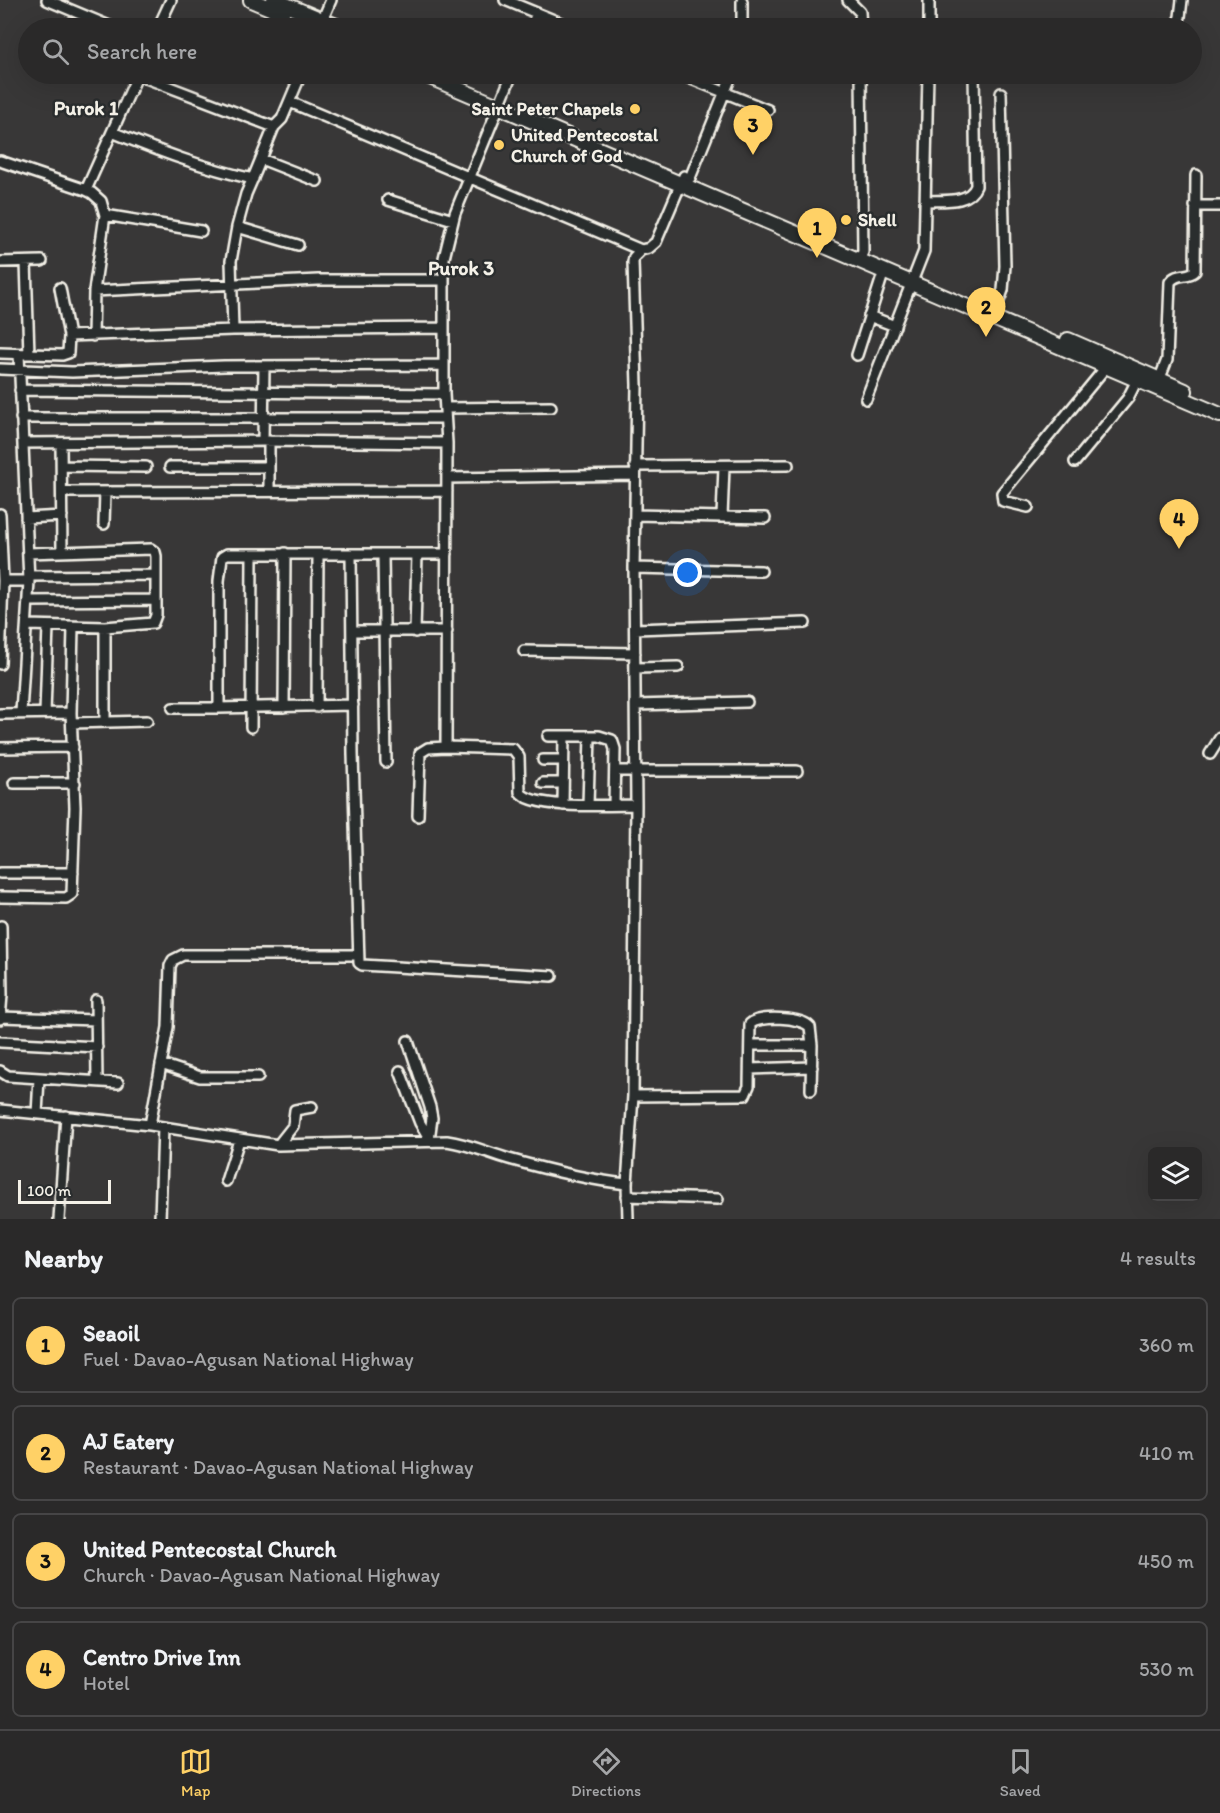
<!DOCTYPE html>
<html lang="en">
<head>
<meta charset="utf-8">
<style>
	:root { --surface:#2a2929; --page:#323131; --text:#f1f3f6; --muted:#a5a6a8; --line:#464546; --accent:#ffd166 }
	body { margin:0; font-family:Itim,sans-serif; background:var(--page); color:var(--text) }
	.controls { position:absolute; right:18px; bottom:18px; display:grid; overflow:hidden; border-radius:9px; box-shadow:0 6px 24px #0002 }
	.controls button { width:54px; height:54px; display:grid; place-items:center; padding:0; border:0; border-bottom:2px solid var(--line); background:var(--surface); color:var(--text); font:30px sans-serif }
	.scale { position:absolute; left:18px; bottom:15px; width:93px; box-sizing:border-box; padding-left:6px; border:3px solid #f4f1e8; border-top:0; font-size:16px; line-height:21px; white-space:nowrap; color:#f4f1e8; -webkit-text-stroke:4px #2a2d2e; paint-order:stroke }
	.you { position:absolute; left:688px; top:573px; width:21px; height:21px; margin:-15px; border:4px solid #fff; border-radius:50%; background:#1a73e8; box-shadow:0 0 0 9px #1a73e833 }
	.badge { display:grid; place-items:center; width:39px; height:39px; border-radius:50%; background:var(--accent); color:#111; font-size:20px; font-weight:700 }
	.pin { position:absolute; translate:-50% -50px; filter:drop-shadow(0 2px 3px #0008) }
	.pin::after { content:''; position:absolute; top:32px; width:21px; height:18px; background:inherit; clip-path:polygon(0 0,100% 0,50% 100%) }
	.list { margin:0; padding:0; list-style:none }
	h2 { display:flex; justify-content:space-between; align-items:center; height:78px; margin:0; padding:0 24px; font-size:26px }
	h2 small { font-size:20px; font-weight:400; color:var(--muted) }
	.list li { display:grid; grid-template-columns:39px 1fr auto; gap:18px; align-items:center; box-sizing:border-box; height:96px; margin:0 12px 12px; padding:0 12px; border:2px solid var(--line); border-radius:9px }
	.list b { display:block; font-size:22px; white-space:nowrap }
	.list p { margin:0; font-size:20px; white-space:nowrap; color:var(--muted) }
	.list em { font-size:20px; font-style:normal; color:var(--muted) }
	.icon { flex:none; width:33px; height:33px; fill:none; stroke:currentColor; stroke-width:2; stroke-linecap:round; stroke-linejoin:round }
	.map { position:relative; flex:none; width:1220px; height:1219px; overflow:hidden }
	.search { position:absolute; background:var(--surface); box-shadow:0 6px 24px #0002; left:18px; right:18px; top:18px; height:66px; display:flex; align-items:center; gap:15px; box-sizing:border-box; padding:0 21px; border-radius:33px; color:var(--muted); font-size:22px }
	.sheet { height:510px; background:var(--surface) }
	nav { display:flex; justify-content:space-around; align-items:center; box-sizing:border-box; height:84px; border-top:2px solid var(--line); background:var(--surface); font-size:16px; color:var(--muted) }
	nav a { display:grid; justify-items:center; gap:3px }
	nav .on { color:var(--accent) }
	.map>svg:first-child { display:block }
</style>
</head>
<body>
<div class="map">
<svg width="1220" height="1219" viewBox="0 0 1220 1219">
	<rect width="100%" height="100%" fill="#383737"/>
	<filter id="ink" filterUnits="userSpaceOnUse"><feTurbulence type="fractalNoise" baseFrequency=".0167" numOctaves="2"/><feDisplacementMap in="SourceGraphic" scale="12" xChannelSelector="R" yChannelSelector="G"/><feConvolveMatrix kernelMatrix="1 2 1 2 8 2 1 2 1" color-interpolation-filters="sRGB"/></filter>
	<g filter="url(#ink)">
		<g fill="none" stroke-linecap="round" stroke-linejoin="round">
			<defs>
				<path id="minor" d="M47,0L114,28
					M505,0L573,28
					M848,0L860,12L861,28
					M742,1V28
					M158,28L171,0
					M319,28L331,0
					M531,28L537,13
					M929,28V0
					M1175,28L1180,17L1182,0
					M679,74L768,110
					M138,75L274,127
					M290,102L641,250L649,248L656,242L684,176
					M112,132C159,151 203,168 253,179
					M261,159L317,181
					M0,161L86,190L92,193L101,201L105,215L94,291L93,336
					M690,178L732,74
					M86,190L138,74
					M388,200L453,220
					M926,201C943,200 969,204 976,186L974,74
					M1195,206H1220
					M105,215L201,231
					M237,227L298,245
					M859,260L863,252L861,74
					M0,262L42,261
					M26,262L29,354
					M94,291L318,280H443
					M996,309L1003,290L1005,266L1001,93
					M869,316L895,326
					M233,330L231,261L237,227L246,194L256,171L274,127L282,119L301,74
					M69,336L233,330L443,328
					M0,353L62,355L68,353L69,336L60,288
					M19,354L29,581L21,713
					M857,355L884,271
					M0,369L72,372L224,366L444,365
					M1158,383L1167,360L1170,282C1177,272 1188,278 1195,271L1196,175
					M20,390L444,394
					M866,399L924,251L928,74
					M445,408L551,407
					M21,418H445
					M263,441L264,366
					M269,441V491
					M23,443L263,441L447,443
					M61,443L62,552
					M1075,462L1128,398L1137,380
					M62,466L146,467
					M635,466L788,465
					M170,467H269
					M447,478L635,475
					M62,492L447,491
					M1028,507L1003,501L1002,493L1106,367
					M0,514L3,581L0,664
					M635,515L765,518
					M722,517L724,467
					M26,518L62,516
					M104,524L105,492
					M28,553L151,549L155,552L156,556V615L153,623L105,627L28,625
					M383,554L386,762
					M351,555L353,754L359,963L362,965L552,976
					M634,568L761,571
					M29,576L156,575
					M3,581H29
					M29,601L156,600
					M635,629L805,623
					M352,631H447
					M415,632L417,554
					M524,651L635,653
					M636,668L678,667
					M353,705L219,708V581L222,557L227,554C301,554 374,554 447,554
					M636,705L747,702
					M284,707L285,553
					M317,707L318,555
					M173,708H219
					M45,713L48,626
					M0,714L71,713
					M105,722V627
					M72,723L147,721
					M251,727L252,554
					M548,736H599L612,740L615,749L614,805
					M446,747L447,443L444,394V258L455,213L512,74
					M0,748L73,747
					M1210,754L1220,738
					M543,760H563
					M615,771H797
					M14,783H75
					M543,783H563
					M563,805L564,736
					M588,805L590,736
					M418,816L420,753L428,748L446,747L513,749L519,757L520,792C532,810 614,805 636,805
					M0,873H73
					M0,897L66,898L72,894L75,807L71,713L73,627
					M96,1000L97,1081
					M0,1017L96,1020
					M0,1019L2,995L1,926
					M408,1041L430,1107L432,1118L429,1140
					M0,1042L97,1047
					M750,1045H812
					M161,1064L200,1077H258
					M750,1069L812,1067
					M0,1071L8,1076L118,1083
					M400,1071L420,1123L429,1138
					M633,1096L745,1095L749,1086L750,1024C759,1015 802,1017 810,1027L812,1045L811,1090
					M0,1110L150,1125L278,1145L447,1141C469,1144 488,1153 509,1159C548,1170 587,1180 627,1184
					M37,1114L39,1078
					M150,1125L168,1027L170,966L173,960L183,955H357
					M278,1145L293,1126L295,1110L312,1107
					M226,1181L239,1140
					M627,1196L718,1199
					M59,1219L66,1116
					M160,1219L163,1127
					M628,1219L627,1184L633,1096L636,805L634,568L637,385L633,262L634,257L641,250"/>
				<path id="highway" d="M251,0L282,13
					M274,0L341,28
					M423,74L1220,415
					M1068,340L1185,391"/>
			</defs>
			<use href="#minor" stroke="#f4f1e8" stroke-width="14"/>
			<use href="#highway" stroke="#f4f1e8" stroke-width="18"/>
			<use href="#minor" stroke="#2a2d2e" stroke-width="9"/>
			<use href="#highway" stroke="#2a2d2e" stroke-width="14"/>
		</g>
	</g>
	<g fill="#ffd166" stroke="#2a2d2e" stroke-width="2">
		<circle cx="635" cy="109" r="6"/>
		<circle cx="499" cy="145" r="6"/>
		<circle cx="846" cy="220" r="6"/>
	</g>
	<g text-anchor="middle" stroke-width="5" stroke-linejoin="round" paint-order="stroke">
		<g font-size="18" font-weight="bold" fill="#f4f1e8" stroke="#2a2d2e" text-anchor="start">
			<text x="623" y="115" text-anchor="end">Saint Peter Chapels</text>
			<text x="511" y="141">United Pentecostal<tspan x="511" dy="21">Church of God</tspan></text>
			<text x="858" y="226">Shell</text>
		</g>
		<g font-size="20" font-weight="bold" fill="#f4f1e8" stroke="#2a2d2e">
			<text x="86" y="115">Purok 1</text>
			<text x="461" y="275">Purok 3</text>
		</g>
	</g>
</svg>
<div class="controls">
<button><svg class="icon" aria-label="layers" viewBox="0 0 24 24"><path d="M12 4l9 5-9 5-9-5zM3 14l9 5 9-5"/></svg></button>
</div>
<div class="scale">100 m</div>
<div class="you"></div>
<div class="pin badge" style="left:817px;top:258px">1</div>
<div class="pin badge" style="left:986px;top:337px">2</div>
<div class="pin badge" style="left:753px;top:155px">3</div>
<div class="pin badge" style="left:1179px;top:549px">4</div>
<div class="search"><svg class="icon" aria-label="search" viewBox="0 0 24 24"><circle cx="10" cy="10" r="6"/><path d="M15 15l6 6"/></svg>Search here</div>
</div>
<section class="sheet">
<h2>Nearby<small>4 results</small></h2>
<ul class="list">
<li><span class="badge">1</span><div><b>Seaoil</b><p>Fuel · Davao-Agusan National Highway</p></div><em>360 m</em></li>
<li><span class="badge">2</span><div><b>AJ Eatery</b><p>Restaurant · Davao-Agusan National Highway</p></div><em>410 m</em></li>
<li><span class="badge">3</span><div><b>United Pentecostal Church</b><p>Church · Davao-Agusan National Highway</p></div><em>450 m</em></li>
<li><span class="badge">4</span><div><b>Centro Drive Inn</b><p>Hotel</p></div><em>530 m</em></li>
</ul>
</section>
<nav>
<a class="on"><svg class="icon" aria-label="map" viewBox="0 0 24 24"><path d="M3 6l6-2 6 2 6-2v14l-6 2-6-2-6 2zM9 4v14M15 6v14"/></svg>Map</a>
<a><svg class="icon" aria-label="directions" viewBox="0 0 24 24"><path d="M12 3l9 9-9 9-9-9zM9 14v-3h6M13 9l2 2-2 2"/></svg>Directions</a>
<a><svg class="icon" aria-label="saved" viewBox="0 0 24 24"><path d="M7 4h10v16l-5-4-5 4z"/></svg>Saved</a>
</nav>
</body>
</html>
